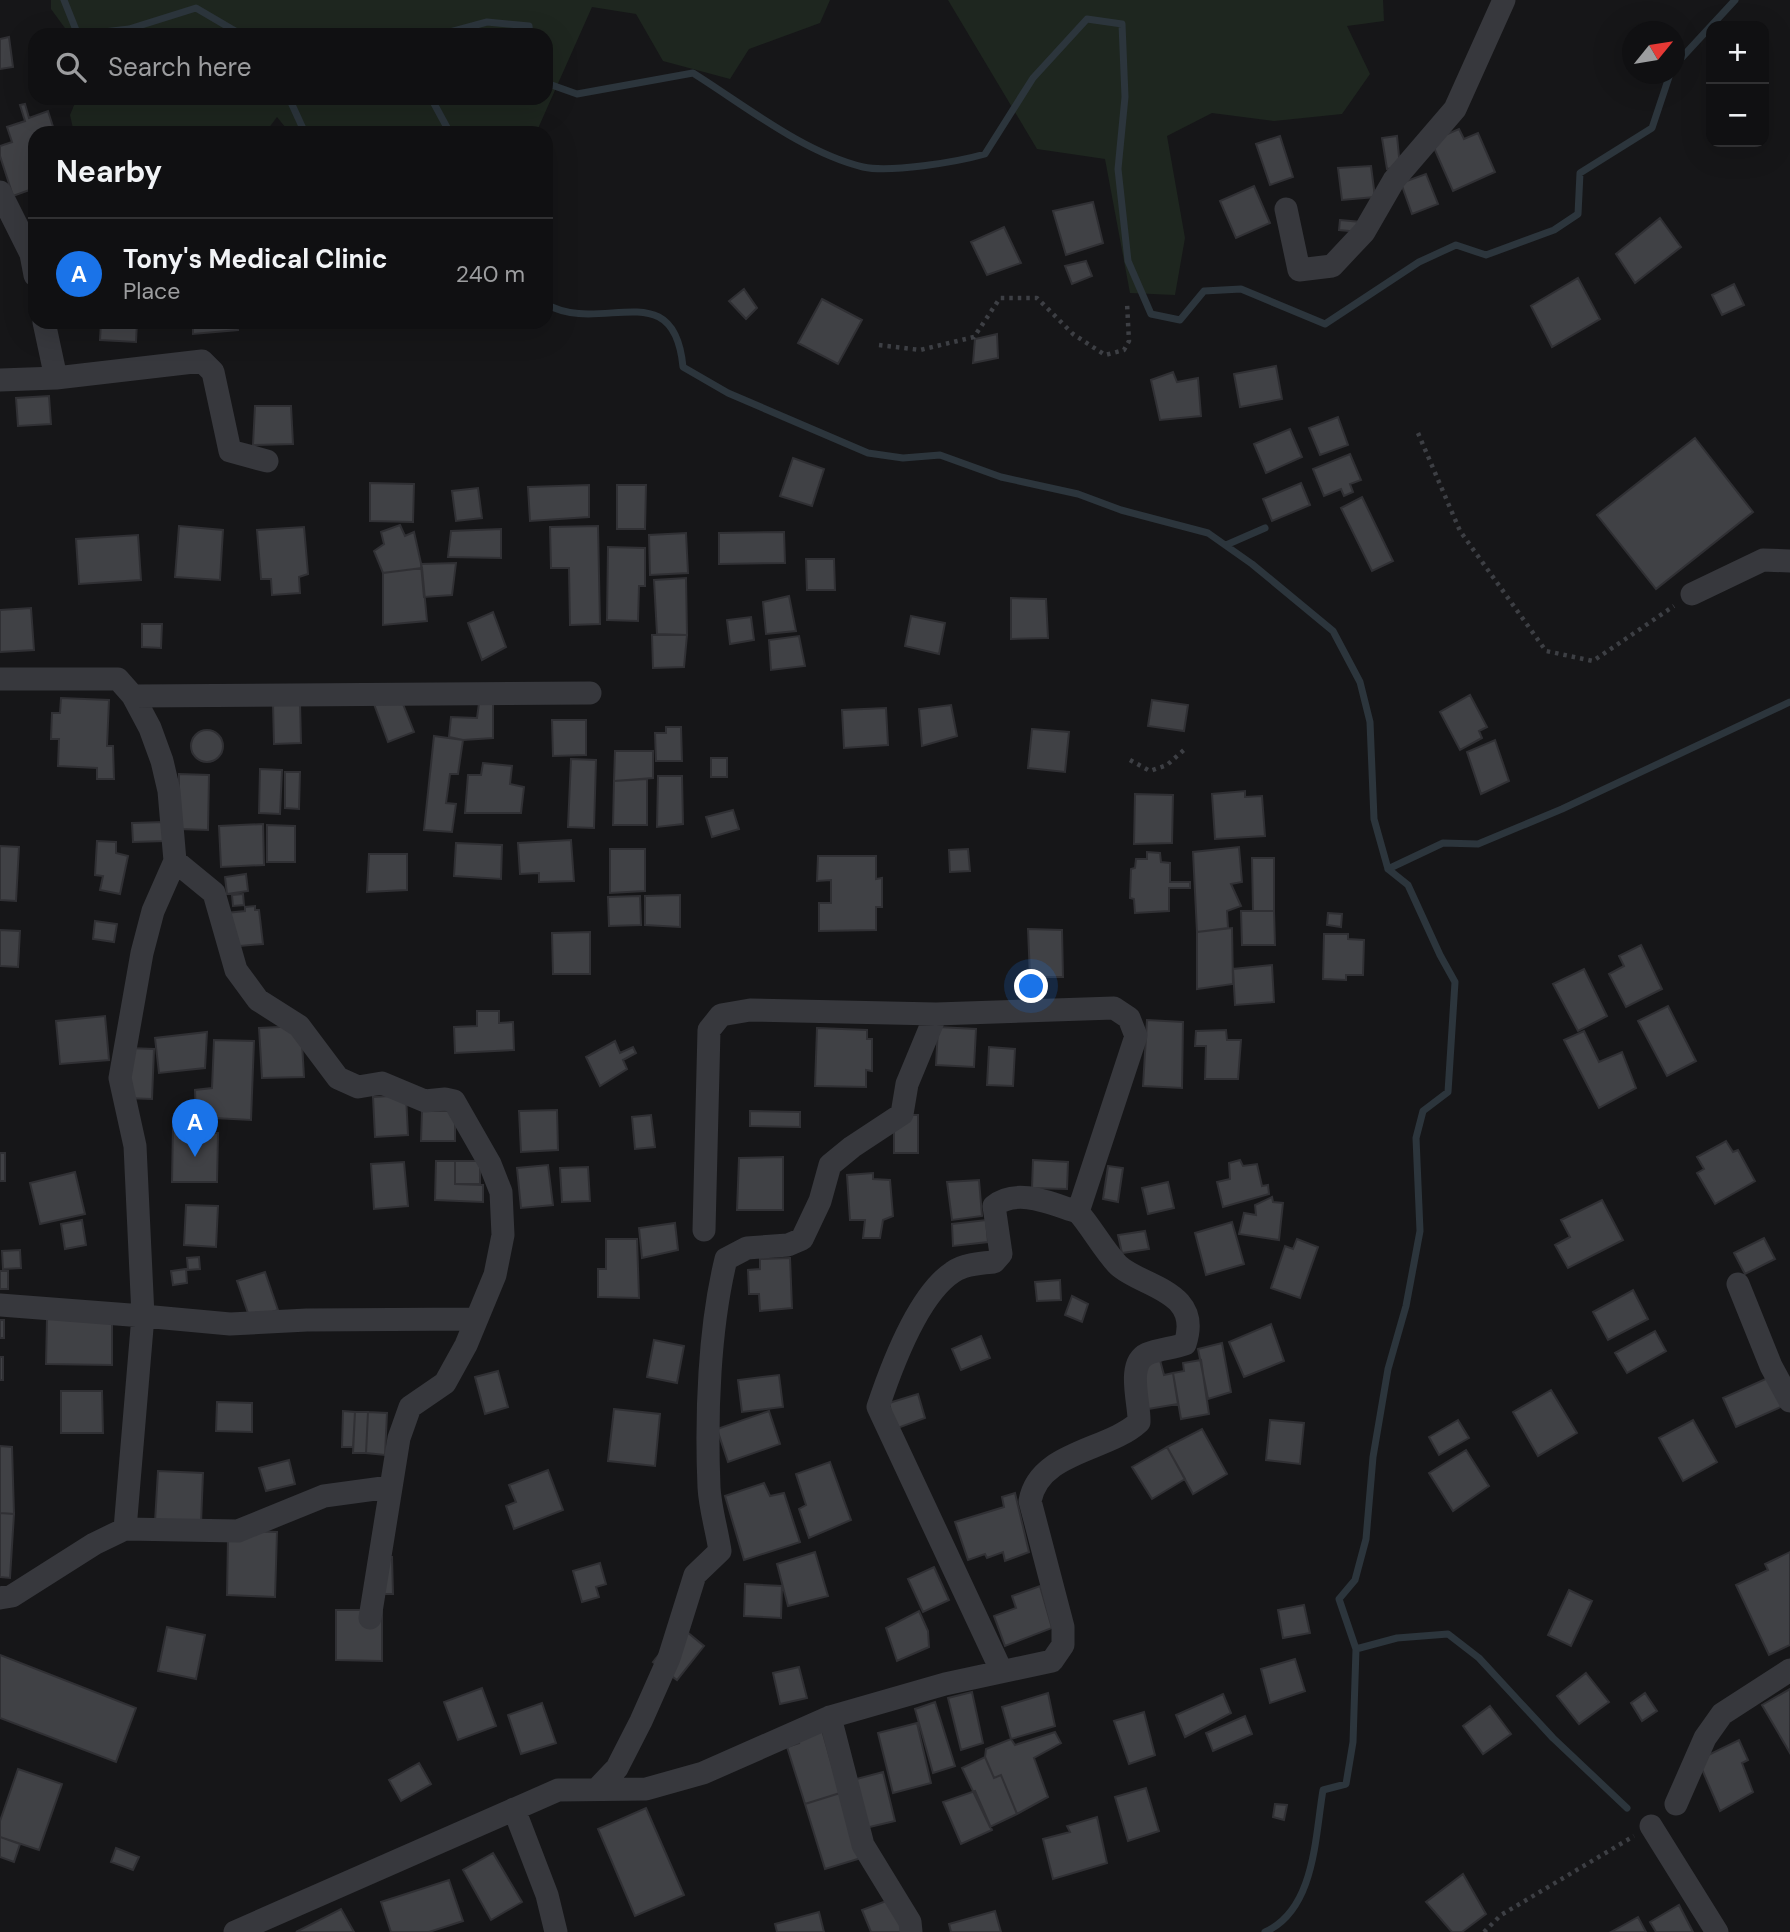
<!DOCTYPE html>
<html lang="en">
<head>
<meta charset="utf-8">
<style>
	:root { --surface:#101012; --page:#19191b; --text:#f1f3f6; --muted:#9c9d9f; --line:#303032; --accent:#1a73e8 }
	body { margin:0; font-family:"DM Sans",sans-serif; background:var(--page); color:var(--text) }
	.controls { position:absolute; right:21px; top:21px; display:grid; overflow:hidden; border-radius:14px; box-shadow:0 7px 28px #0002 }
	.controls button { width:63px; height:63px; display:grid; place-items:center; padding:0; border:0; border-bottom:2px solid var(--line); background:var(--surface); color:var(--text); font:35px sans-serif }
	.compass { position:absolute; left:1622px; top:21px; width:63px; height:63px; border-radius:50%; background:var(--surface); box-shadow:0 7px 28px #0002; rotate:60deg }
	.you { position:absolute; left:1032px; top:987px; width:24px; height:24px; margin:-18px; border:5px solid #fff; border-radius:50%; background:#1a73e8; box-shadow:0 0 0 10px #1a73e833 }
	.badge { display:grid; place-items:center; width:46px; height:46px; border-radius:50%; background:var(--accent); color:#fff; font-size:23px; font-weight:700 }
	.pin { position:absolute; translate:-50% -58px; filter:drop-shadow(0 2px 4px #0008) }
	.pin::after { content:''; position:absolute; top:37px; width:24px; height:21px; background:inherit; clip-path:polygon(0 0,100% 0,50% 100%) }
	.list { margin:0; padding:0; list-style:none }
	h2 { display:flex; justify-content:space-between; align-items:center; height:91px; margin:0; padding:0 28px; font-size:30px }
	h2 small { font-size:23px; font-weight:400; color:var(--muted) }
	.list li { display:grid; grid-template-columns:46px 1fr auto; gap:21px; align-items:center; box-sizing:border-box; height:112px; padding:0 28px; border-top:2px solid var(--line) }
	.list b { display:block; font-size:26px; white-space:nowrap }
	.list p { margin:0; font-size:23px; white-space:nowrap; color:var(--muted) }
	.list em { font-size:23px; font-style:normal; color:var(--muted) }
	.icon { flex:none; width:38px; height:38px; fill:none; stroke:currentColor; stroke-width:2; stroke-linecap:round; stroke-linejoin:round }
	.map { position:relative; flex:none; width:1790px; height:1932px; overflow:hidden }
	.search { position:absolute; background:var(--surface); box-shadow:0 7px 28px #0002; left:28px; top:28px; width:525px; height:77px; display:flex; align-items:center; gap:18px; box-sizing:border-box; padding:0 24px; border-radius:21px; color:var(--muted); font-size:26px }
	.panel { position:absolute; background:var(--surface); box-shadow:0 7px 28px #0002; left:28px; top:126px; width:525px; height:203px; border-radius:21px }
	.map>svg:first-child { display:block }
</style>
</head>
<body>
<div class="map">
<svg width="1790" height="1932" viewBox="0 0 1790 1932">
	<rect width="100%" height="100%" fill="#161618"/>
	<path fill="#1e261f" d="M51,0H830L820,23L749,49L730,79L663,61L636,14L592,7L536,133H290L277,117L265,133H74L70,115L77,98H546V35H70L51,9Z
		M948,0H1383L1384,21L1347,26L1370,74L1342,114L1274,121L1212,113L1167,136L1185,238L1175,295L1130,293L1105,159L1037,149Z"/>
	<g fill="none" stroke-linecap="round" stroke-linejoin="round">
		<path stroke="#2c353c" stroke-width="7" d="M64,0L78,35L129,29L196,8L242,35
			M439,35L487,22L529,26L530,35
			M1674,66L1735,0
			M546,83L577,94L693,73C744,105 804,153 863,167C890,173 957,162 985,154L1033,78L1087,19L1122,24L1125,97L1118,169L1128,261L1151,314L1180,320L1204,291L1241,289L1325,324L1419,262L1456,245L1486,255L1554,230L1578,214L1580,173L1652,128L1670,74
			M289,98L305,133
			M431,98L450,133
			M546,304C601,336 674,272 683,367L728,393L868,453L903,458L940,455L1001,477L1078,494L1121,510L1208,533L1252,564L1333,631L1360,682L1370,722L1374,819L1388,869L1443,843L1478,844L1562,809L1790,702
			M1226,545L1265,528
			M1356,1649L1397,1638L1448,1634L1479,1658L1553,1738L1627,1808
			M1265,1932C1315,1910 1315,1837 1323,1790L1346,1784L1353,1742L1356,1649L1339,1599L1355,1580L1366,1539L1373,1457L1388,1369L1406,1306L1420,1231L1416,1138L1423,1111L1448,1092L1455,982L1440,955L1408,885L1388,869"/>
	</g>
	<path fill="#404145" stroke="#303034" stroke-width="2" d="M9,37L13,67L0,69V39Z
		M25,104L29,118L48,111L55,133H35V188L13,196L0,156V146L12,142L7,127L25,121L20,105Z
		M1459,129L1464,139L1478,133L1495,172L1453,191L1431,141Z
		M1280,136L1293,177L1270,185L1256,144Z
		M1397,136L1400,167L1387,169L1382,138Z
		M1371,166L1375,197L1342,200L1338,168Z
		M1426,174L1438,204L1412,214L1401,183Z
		M1254,186L1270,223L1236,238L1220,201Z
		M1093,202L1103,243L1066,255L1053,211Z
		M1660,218L1681,247L1635,283L1616,254Z
		M1340,220L1361,222L1360,232L1339,230Z
		M1004,227L1021,263L987,275L971,242Z
		M1086,261L1092,276L1072,284L1065,266Z
		M1578,278L1600,319L1552,347L1531,306Z
		M1734,284L1744,305L1722,315L1712,295Z
		M744,289L757,308L746,319L729,301Z
		M822,299L862,320L838,364L798,343Z
		M101,322H137L136,342L100,340Z
		M193,322H237L238,330L193,334Z
		M997,334L998,358L973,363L975,339Z
		M1276,366L1282,399L1240,407L1234,374Z
		M1173,372L1177,382L1198,378L1201,416L1160,420L1151,380Z
		M49,396L51,424L18,426L16,398Z
		M255,406H291L293,444L253,445Z
		M1338,417L1348,445L1320,455L1309,428Z
		M1290,429L1302,457L1266,473L1254,444Z
		M1695,438L1753,512L1656,589L1597,515Z
		M1350,454L1361,480L1350,484L1353,492L1344,496L1341,489L1324,496L1313,469Z
		M793,458L824,469L812,506L780,496Z
		M370,483L414,484L413,522L370,521Z
		M1301,483L1310,505L1272,521L1263,499Z
		M589,485V517L530,521L528,487Z
		M617,485H646L645,529H617Z
		M478,488L482,518L456,521L452,491Z
		M1362,497L1393,561L1372,571L1341,508Z
		M400,525L405,536L414,532L422,568L383,573L374,551L384,544L381,532Z
		M179,526L223,530L220,580L175,577Z
		M598,526L600,624L570,625L569,568H551L550,527Z
		M304,527L308,574L299,577L300,593L272,595L271,579H261L257,530Z
		M501,529V558L448,557L451,531Z
		M784,532L785,563L719,564V533Z
		M686,533L688,573L650,575L649,535Z
		M138,535L141,580L79,584L76,539Z
		M608,547L645,548V586H639L638,621L607,620Z
		M806,559H834L835,590H807Z
		M456,563L452,595L424,597L421,564Z
		M422,568L427,621L383,625V573Z
		M686,578L687,635L657,634L654,580Z
		M789,596L796,631L766,634L763,602Z
		M1011,598L1046,599L1048,638L1011,639Z
		M31,608L34,650L0,652V610Z
		M493,612L506,647L482,660L468,623Z
		M911,616L945,623L939,654L905,646Z
		M751,617L754,640L730,644L727,620Z
		M142,624H162L161,648L142,647Z
		M652,635H687L684,667L653,668Z
		M799,636L805,666L771,670L769,640Z
		M399,694L414,732L388,742L374,704Z
		M1470,695L1487,727L1479,731L1482,738L1460,750L1440,712Z
		M61,698L109,700L107,746H113L114,779H97V768L58,766L59,739H51L52,713H60Z
		M1152,700L1188,705L1184,731L1148,726Z
		M300,703L301,743L274,744L273,704Z
		M479,703L493,704V738L463,740L449,737L451,717L477,718Z
		M951,705L957,736L922,746L919,709Z
		M886,708L888,745L844,748L842,710Z
		M552,720H586V755L553,756Z
		M666,727H681L682,761H656L655,733H666Z
		M1032,729L1069,732L1065,772L1028,768Z
		M191 746a16 16 0 1 1 32 0a16 16 0 1 1-32 0Z
		M434,736L463,740L458,774H450L446,803L456,804L452,832L424,830Z
		M1495,740L1509,781L1481,794L1467,752Z
		M615,751H653V778L614,781Z
		M711,758H727V777H711Z
		M571,759L596,760L594,828L568,827Z
		M483,763L512,766L510,784L524,787L521,813H465L468,775H481Z
		M260,769L282,770L280,814L259,813Z
		M285,772H300L299,809L285,808Z
		M179,774L209,775L208,830L179,829Z
		M658,776H682L683,824L657,827Z
		M647,779V825H613L614,781Z
		M1245,791V797L1262,796L1265,836L1215,839L1212,794Z
		M1135,794L1173,795L1172,843L1134,844Z
		M733,810L739,829L712,837L706,817Z
		M164,822L165,841L133,842L132,823Z
		M263,824L264,865L221,867L219,826Z
		M267,825L295,826V862H267Z
		M571,840L574,881L539,882V873L520,874L518,843Z
		M97,841L116,842V853L128,856L120,894L100,890L103,876L95,875Z
		M456,843L502,845L501,879L454,876Z
		M0,846L19,847L16,901L0,900Z
		M1239,847L1242,882L1231,884L1241,906L1227,911L1228,928L1197,932L1193,852Z
		M610,849H645V891L610,893Z
		M968,849L970,871L950,872L949,850Z
		M1147,852L1160,853L1161,862L1170,863V882H1190V888H1169V911L1135,913L1134,899L1130,898L1131,869L1135,868L1136,859H1147Z
		M369,854H407V890L367,892Z
		M818,856H876V879L882,878V907H876V930L819,931V903H831V880L817,881Z
		M1252,858H1274V911H1253Z
		M246,874L248,891L227,894L225,877Z
		M243,894L244,905L233,906L232,895Z
		M680,895V927L645,925V896Z
		M640,896L641,925L609,926L608,897Z
		M255,906V910H259L263,944L229,947L226,913L245,911V907Z
		M1241,911H1274L1275,945H1242Z
		M1328,913L1342,914L1341,927L1327,925Z
		M95,921L117,924L114,942L93,939Z
		M1232,928L1233,984L1197,989V932Z
		M1028,929L1062,930L1063,977H1030Z
		M0,930L20,931L18,967L0,966Z
		M590,932V974H553L552,933Z
		M1324,934H1348V939L1364,940L1363,975H1346V980L1323,979Z
		M1641,945L1662,989L1626,1007L1609,974L1624,966L1619,956Z
		M1272,965L1274,1002L1235,1005L1233,969Z
		M1584,969L1607,1016L1578,1031L1553,984Z
		M1668,1006L1696,1061L1667,1076L1638,1021Z
		M477,1011H499V1023L513,1022L514,1050L455,1053L454,1027L477,1026Z
		M105,1016L109,1060L60,1064L56,1021Z
		M1147,1020L1183,1022L1182,1088L1143,1086Z
		M301,1026L304,1077L262,1078L259,1028Z
		M938,1027L976,1029L974,1067L936,1065Z
		M817,1028L867,1030V1039H872V1071L866,1070V1087L815,1086Z
		M1226,1030L1227,1040H1241L1238,1079H1205L1206,1046H1195L1196,1031Z
		M1584,1031L1599,1062L1622,1052L1636,1088L1599,1108L1564,1040Z
		M207,1032L205,1068L159,1073L155,1038Z
		M214,1040L254,1041L251,1120L196,1117L195,1090L212,1088Z
		M615,1041L620,1053L633,1047L636,1053L623,1060L627,1069L600,1086L586,1057Z
		M989,1047L1015,1049L1013,1086L987,1085Z
		M128,1048L154,1049L152,1099L126,1098Z
		M406,1095L408,1135L375,1137L373,1097Z
		M557,1110L558,1150L521,1152L519,1111Z
		M422,1111H455V1141H421Z
		M750,1111L800,1112V1127L750,1126Z
		M651,1115L655,1147L635,1149L632,1117Z
		M894,1115H918V1153H894Z
		M202,1125V1133H218L217,1182H172L173,1127Z
		M1726,1141L1733,1152L1738,1150L1755,1181L1715,1204L1697,1173L1704,1169L1697,1157Z
		M0,1153H5V1181H0Z
		M783,1157V1210H737L739,1158Z
		M1033,1160L1068,1162L1067,1189L1032,1188Z
		M1240,1160L1243,1166L1257,1164L1262,1186L1268,1185L1269,1194L1223,1207L1217,1182L1230,1179L1229,1163Z
		M436,1161H455V1184L483,1185V1202L435,1200Z
		M455,1161H480V1184H455Z
		M404,1162L408,1206L374,1209L371,1164Z
		M548,1165L553,1205L521,1208L517,1168Z
		M1108,1166L1123,1168L1118,1202L1103,1199Z
		M588,1167L590,1201L562,1202L560,1168Z
		M75,1172L85,1214L40,1224L30,1183Z
		M873,1173V1179L890,1180L893,1216L883,1220L880,1238H863L865,1220H850L847,1175Z
		M979,1180L982,1216L952,1220L947,1182Z
		M1168,1182L1174,1208L1148,1214L1142,1188Z
		M1272,1197L1273,1202L1283,1203L1279,1240L1239,1234L1244,1213L1256,1215L1255,1205Z
		M1602,1200L1623,1240L1568,1268L1555,1245L1570,1237L1561,1220Z
		M186,1205L218,1206L216,1247L184,1245Z
		M82,1220L86,1245L65,1249L61,1224Z
		M986,1220L988,1242L953,1246L952,1224Z
		M1232,1222L1244,1264L1206,1275L1195,1233Z
		M675,1223L678,1250L642,1258L639,1228Z
		M1145,1231L1149,1249L1122,1253L1118,1235Z
		M1764,1238L1775,1259L1745,1274L1734,1253Z
		M606,1239H637L639,1298L598,1297V1269H606Z
		M1297,1239L1318,1247L1300,1298L1271,1288L1285,1246L1293,1249Z
		M20,1250L21,1268L3,1269L2,1251Z
		M199,1257L200,1269L188,1270L187,1258Z
		M790,1258L792,1308L760,1311L759,1294H749L748,1270L760,1269V1259Z
		M186,1269L187,1283L173,1285L171,1271Z
		M0,1271H8V1289H0Z
		M265,1272L278,1310L250,1319L237,1281Z
		M1060,1280L1061,1300L1037,1301L1035,1282Z
		M1633,1290L1648,1319L1608,1340L1593,1312Z
		M1072,1296L1088,1304L1082,1322L1065,1315Z
		M47,1319H112V1365L46,1364Z
		M0,1320H4V1338H0Z
		M1271,1324L1284,1361L1244,1377L1229,1342Z
		M1655,1331L1666,1351L1627,1373L1615,1353Z
		M981,1336L990,1358L961,1370L952,1349Z
		M654,1340L684,1346L677,1383L647,1377Z
		M1222,1343L1231,1392L1208,1399L1198,1349Z
		M1157,1349L1164,1375L1173,1373L1178,1404L1142,1410L1131,1356Z
		M0,1357H3V1380H0Z
		M1201,1360L1209,1414L1181,1419L1173,1373L1184,1371L1183,1363Z
		M498,1371L508,1407L485,1414L475,1377Z
		M779,1375L783,1407L742,1412L738,1380Z
		M1770,1377L1783,1406L1736,1427L1723,1398Z
		M1551,1390L1577,1433L1538,1456L1513,1412Z
		M61,1391H102L103,1433H61Z
		M918,1394L925,1418L895,1429L889,1403Z
		M217,1402L252,1403V1432L216,1431Z
		M614,1409L660,1414L655,1466L608,1461Z
		M343,1411L355,1412L353,1447H342Z
		M769,1411L780,1444L728,1462L717,1429Z
		M355,1412H368L366,1453H353Z
		M368,1412L387,1413L385,1455L366,1453Z
		M1270,1420L1304,1423L1300,1464L1266,1460Z
		M1458,1420L1469,1438L1439,1455L1429,1437Z
		M1693,1420L1717,1462L1683,1481L1659,1438Z
		M1202,1429L1227,1474L1193,1494L1167,1447Z
		M0,1446L12,1447L14,1514L0,1513Z
		M1167,1447L1185,1479L1152,1499L1132,1467Z
		M1466,1450L1489,1486L1453,1511L1429,1473Z
		M289,1460L295,1484L266,1491L259,1468Z
		M830,1462L851,1520L809,1538L799,1509L806,1505L796,1474Z
		M548,1470L563,1510L514,1529L506,1506L516,1502L509,1485Z
		M158,1471L203,1473L201,1524L155,1522Z
		M764,1483L770,1496L784,1493L800,1542L744,1560L725,1496Z
		M1015,1493L1029,1552L1005,1561L1003,1552L987,1558L985,1554L968,1560L955,1522L1004,1507L1002,1497Z
		M0,1513L14,1514L10,1578L0,1577Z
		M248,1531L277,1532L275,1597L227,1595L228,1537Z
		M815,1552L828,1596L788,1606L777,1564Z
		M1790,1552V1645L1769,1655L1736,1585L1768,1570L1765,1564Z
		M374,1557H392L393,1594H374Z
		M600,1563L606,1584L596,1587L599,1597L582,1602L573,1571Z
		M934,1567L949,1600L923,1612L908,1579Z
		M745,1584L782,1586L781,1618L744,1616Z
		M1040,1586L1052,1628L1005,1646L994,1616L1016,1608L1012,1596Z
		M1569,1590L1592,1601L1571,1646L1548,1635Z
		M1304,1605L1310,1633L1283,1638L1278,1610Z
		M336,1610H382V1661L336,1660Z
		M919,1611L928,1631L929,1647L897,1661L886,1628Z
		M167,1627L205,1635L196,1679L158,1671Z
		M681,1627L704,1646L677,1680L653,1662Z
		M0,1655L136,1708L116,1762L0,1718Z
		M1295,1659L1305,1691L1270,1703L1261,1669Z
		M799,1667L807,1698L780,1704L773,1673Z
		M1586,1673L1609,1702L1579,1724L1557,1696Z
		M482,1688L496,1726L458,1740L444,1702Z
		M1790,1689V1753L1762,1705Z
		M972,1692L983,1743L961,1750L948,1698Z
		M1048,1693L1055,1726L1011,1739L1002,1707Z
		M1645,1693L1657,1711L1642,1721L1631,1703Z
		M1223,1694L1231,1713L1185,1737L1176,1715Z
		M935,1702L955,1766L933,1773L915,1709Z
		M542,1703L556,1743L521,1754L508,1715Z
		M1490,1706L1511,1734L1483,1754L1463,1726Z
		M1144,1712L1155,1755L1129,1764L1114,1721Z
		M818,1716L840,1793L805,1804L787,1747L799,1743L793,1723Z
		M1245,1716L1252,1734L1213,1751L1206,1733Z
		M917,1723L931,1783L893,1793L878,1733Z
		M1055,1732L1061,1743L1034,1758L1048,1797L1017,1814L1001,1775L994,1778L985,1757L986,1749L1011,1739L1015,1745Z
		M1739,1740L1748,1760L1742,1763L1753,1792L1720,1811L1698,1760Z
		M985,1757L994,1778L1001,1775L1017,1814L990,1827L962,1768Z
		M419,1763L431,1784L401,1801L389,1780Z
		M18,1769L62,1784L39,1850L0,1837V1821Z
		M883,1772L895,1821L861,1829L849,1781Z
		M1146,1788L1159,1831L1128,1841L1115,1797Z
		M975,1791L992,1830L961,1844L943,1802Z
		M840,1793L861,1858L825,1869L805,1804Z
		M1275,1804L1287,1805L1284,1820L1273,1817Z
		M646,1808L684,1895L635,1916L598,1829Z
		M1097,1817L1107,1863L1053,1879L1043,1839L1070,1832L1067,1826Z
		M0,1837L20,1844L14,1862L0,1857Z
		M116,1848L139,1857L133,1870L111,1862Z
		M493,1853L522,1902L491,1920L463,1870Z
		M1463,1874L1486,1914L1462,1932H1452L1426,1902Z
		M449,1880L463,1921L429,1932H391L381,1902Z
		M894,1898L907,1932H871L862,1910Z
		M1679,1905L1693,1932H1656L1650,1922Z
		M341,1909L354,1932H296Z
		M995,1911L1001,1932H951L949,1924Z
		M819,1912L824,1932H777L775,1924Z
		M1638,1917L1646,1932H1611Z"/>
	<g fill="none" stroke-linecap="round" stroke-linejoin="round">
		<path stroke="#3d3f44" stroke-width="4.5" stroke-dasharray="3.5 5" stroke-linecap="butt" d="M879,345L920,350L974,337L1000,298H1037L1073,334L1105,355L1124,350L1129,341L1127,303
			M1418,433L1460,531L1546,651L1593,661L1674,606
			M1130,760L1150,771L1167,765L1185,749
			M1484,1932L1501,1915L1634,1836"/>
		<path stroke="#37383d" stroke-width="23" d="M0,192L31,254L35,275
			M1286,209L1299,270L1332,266L1364,232L1394,180L1455,109L1504,0
			M44,322L56,378
			M0,380L56,378L202,361L213,372L230,451L267,461
			M1692,594L1763,560L1790,561
			M0,679H118L133,696L150,728L162,761L169,791L175,861L153,911L142,953L120,1078L135,1146L143,1316L0,1305
			M133,696L590,693
			M175,861L214,893L236,970L258,1000L299,1026L338,1078L358,1087L382,1083L425,1101L445,1099L454,1101L490,1164L501,1192L503,1235L495,1275L466,1345L445,1383L410,1407L399,1438L370,1618
			M1738,1284L1771,1366L1790,1401
			M125,1529L143,1316L230,1324L307,1320L476,1319
			M0,1598L12,1596L94,1544L125,1529L238,1531L324,1496L390,1487
			M1001,1670L878,1407C891,1368 918,1295 953,1272C963,1264 982,1263 994,1262L1001,1254L994,1206C1017,1187 1052,1204 1078,1212
			M830,1717L863,1845L910,1922L911,1932
			M598,1788L617,1768L641,1721L669,1658L695,1575L720,1551C717,1530 710,1508 709,1487C706,1416 709,1328 726,1259L747,1248L788,1245L802,1239L820,1201L830,1165L852,1147L902,1114L907,1084L936,1014
			M1676,1804L1705,1738L1722,1714L1790,1670
			M514,1809L547,1895L556,1932
			M1651,1826L1717,1932
			M235,1932L558,1790L646,1789L703,1773L830,1717L945,1684L1052,1661L1063,1645V1627L1030,1501C1039,1451 1108,1451 1139,1422C1140,1404 1126,1364 1147,1354C1158,1349 1174,1348 1185,1344C1203,1290 1141,1287 1118,1265C1103,1249 1092,1228 1078,1212L1136,1036L1129,1018L1114,1008L936,1014L750,1010L721,1015L709,1030L704,1230"/>
	</g>
</svg>
<div class="controls">
<button>+</button>
<button>−</button>
</div>
<svg class="compass" viewBox="-18 -18 36 36"><path d="M0-13l5 13h-10z" fill="#e53935"/><path d="M0 13l5-13h-10z" fill="#9c9d9f"/></svg>
<div class="you"></div>
<div class="pin badge" style="left:195px;top:1157px">A</div>
<div class="search"><svg class="icon" aria-label="search" viewBox="0 0 24 24"><circle cx="10" cy="10" r="6"/><path d="M15 15l6 6"/></svg>Search here</div>
<section class="panel">
<h2>Nearby<small></small></h2>
<ul class="list">
<li><span class="badge">A</span><div><b>Tony's Medical Clinic</b><p>Place</p></div><em>240 m</em></li>
</ul>
</section>
</div>
</body>
</html>
